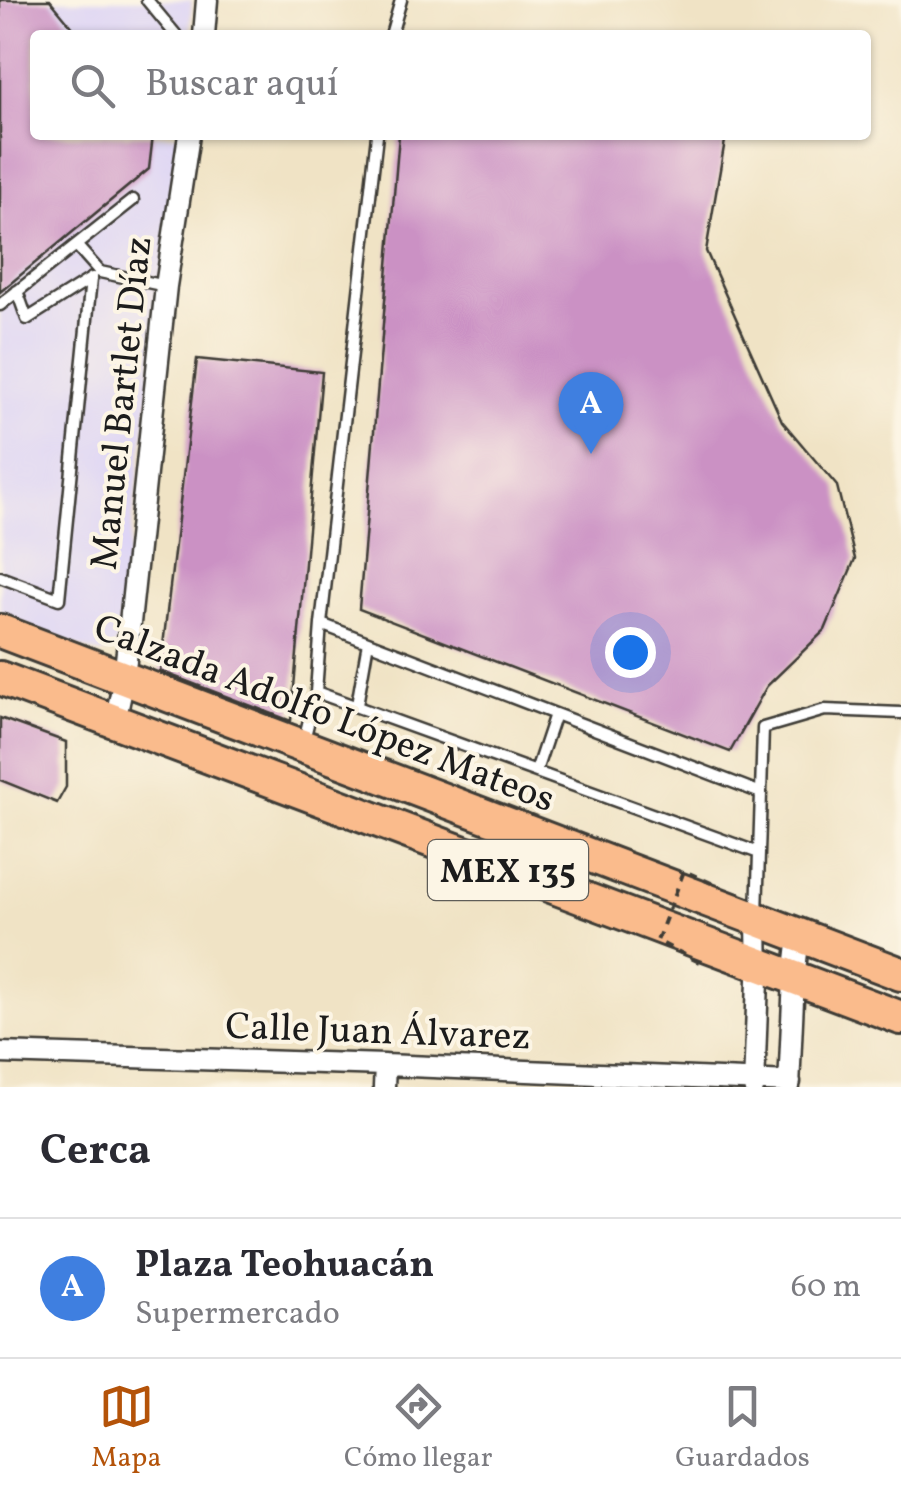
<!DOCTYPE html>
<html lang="es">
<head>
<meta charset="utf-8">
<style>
	:root { --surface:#fff; --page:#f2f2f3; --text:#2b2b33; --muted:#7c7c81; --line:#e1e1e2; --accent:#b45309 }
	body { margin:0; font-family:Vollkorn,serif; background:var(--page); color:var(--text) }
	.you { position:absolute; left:630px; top:652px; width:35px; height:35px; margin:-25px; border:8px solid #fff; border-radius:50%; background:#1a73e8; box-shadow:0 0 0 15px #1a73e833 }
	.badge { display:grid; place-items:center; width:65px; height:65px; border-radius:50%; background:var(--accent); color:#fff; font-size:32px; font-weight:700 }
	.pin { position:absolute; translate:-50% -82px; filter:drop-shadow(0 2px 5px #0008) }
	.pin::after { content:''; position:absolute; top:52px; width:35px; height:30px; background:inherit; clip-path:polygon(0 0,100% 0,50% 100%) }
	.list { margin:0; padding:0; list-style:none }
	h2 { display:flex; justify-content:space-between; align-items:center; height:130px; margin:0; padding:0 40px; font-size:42px }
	h2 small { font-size:32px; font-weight:400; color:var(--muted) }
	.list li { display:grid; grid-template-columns:65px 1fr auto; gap:30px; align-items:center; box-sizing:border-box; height:140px; padding:0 40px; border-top:2px solid var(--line) }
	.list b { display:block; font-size:38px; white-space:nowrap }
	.list p { margin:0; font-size:32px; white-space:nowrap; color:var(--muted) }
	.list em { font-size:32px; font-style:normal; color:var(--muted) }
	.icon { flex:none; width:55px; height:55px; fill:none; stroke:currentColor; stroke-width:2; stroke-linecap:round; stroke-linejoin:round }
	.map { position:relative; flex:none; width:901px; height:1087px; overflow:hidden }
	.search { position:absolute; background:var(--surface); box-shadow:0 2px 8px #0004; left:30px; right:30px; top:30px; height:110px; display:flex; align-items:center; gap:25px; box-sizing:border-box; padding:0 35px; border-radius:10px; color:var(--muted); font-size:38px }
	.sheet { height:270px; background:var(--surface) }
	nav { display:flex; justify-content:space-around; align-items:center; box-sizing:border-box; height:140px; border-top:2px solid var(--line); background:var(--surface); font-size:28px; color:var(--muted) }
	nav a { display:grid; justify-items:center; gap:5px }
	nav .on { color:var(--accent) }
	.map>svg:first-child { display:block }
</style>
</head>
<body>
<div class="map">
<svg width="901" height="1087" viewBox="0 0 901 1087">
	<rect width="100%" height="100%" fill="#fcf5e5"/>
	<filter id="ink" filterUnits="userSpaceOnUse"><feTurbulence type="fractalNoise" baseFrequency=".01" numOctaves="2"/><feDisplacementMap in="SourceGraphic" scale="20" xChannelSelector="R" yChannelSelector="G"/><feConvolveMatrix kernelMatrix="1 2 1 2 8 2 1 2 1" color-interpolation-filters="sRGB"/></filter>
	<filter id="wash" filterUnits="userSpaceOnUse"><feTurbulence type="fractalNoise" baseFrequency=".0048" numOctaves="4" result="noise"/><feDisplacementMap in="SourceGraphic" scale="40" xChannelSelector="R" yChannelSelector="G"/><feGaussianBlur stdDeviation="2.25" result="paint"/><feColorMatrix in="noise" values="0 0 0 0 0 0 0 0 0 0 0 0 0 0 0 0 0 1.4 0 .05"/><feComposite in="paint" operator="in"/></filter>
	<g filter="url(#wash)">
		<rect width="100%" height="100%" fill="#f0e3c5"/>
		<path fill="#ded5f5" d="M0,0H192L190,35H35V135H182L117,642L111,651L99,654L0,618Z"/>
		<g id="blocks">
			<path fill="#cb91c4" d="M0,0H50L79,35H35V135H153L149,169L0,292Z
				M399,135H726L706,251L782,421L837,486L855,559L825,630L767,686L730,752L359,609Z
				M197,359L322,372L291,721L160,671Z
				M0,718L66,742V787L57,803L0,780Z"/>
		</g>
	</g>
	<g filter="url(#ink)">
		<use href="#blocks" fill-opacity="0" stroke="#3c3a35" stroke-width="2.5"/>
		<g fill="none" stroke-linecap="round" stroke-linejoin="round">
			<defs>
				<path id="lane" d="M147,0L176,35
					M391,35L401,0
					M76,245L133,200
					M17,291L27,319L92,278
					M0,305L76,245L100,272L166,286
					M0,577L59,599L91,279
					M321,624L761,793L757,914
					M316,692L759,853
					M357,705L368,642
					M304,740L316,692L321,624L377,135
					M536,771L555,714
					M761,793L763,728L825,710L901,713"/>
				<path id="street" d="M204,35L207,0
					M115,722L124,679L166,286L189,135
					M0,1053L385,1065L790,1082
					M384,1087L385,1065
					M754,1087L758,980L757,920
					M789,1087L794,978L799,935"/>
				<path id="primary" d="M0,631L901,974
					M0,678L901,1018"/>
			</defs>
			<use href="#lane" stroke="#3c3a35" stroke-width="15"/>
			<use href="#street" stroke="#3c3a35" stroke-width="25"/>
			<use href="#primary" stroke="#3c3a35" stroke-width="38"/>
			<use href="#lane" stroke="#fff" stroke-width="10"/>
			<use href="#street" stroke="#fff" stroke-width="20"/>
			<use href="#primary" stroke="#fabb8c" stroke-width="32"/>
			<path stroke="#3c3a35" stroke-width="4" stroke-dasharray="8 8" stroke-linecap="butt" d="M699,962L657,941L684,871L720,887"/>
		</g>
	</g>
	<g text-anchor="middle" stroke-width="8" stroke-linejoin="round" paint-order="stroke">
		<rect fill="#fcf5e5" stroke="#5f5d58" stroke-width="2.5" x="428" y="840" width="160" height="60" rx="8"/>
		<g font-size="35" font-weight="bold" fill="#1c1c1c">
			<text x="508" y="882">MEX 135</text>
		</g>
		<g font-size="38" fill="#1c1c1c" stroke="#fcf5e5">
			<text transform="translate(120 403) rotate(-84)" y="13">Manuel Bartlet Díaz</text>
			<text transform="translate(325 712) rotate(21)" y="13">Calzada Adolfo López Mateos</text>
			<text transform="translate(378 1030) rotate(2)" y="13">Calle Juan Álvarez</text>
		</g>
	</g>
</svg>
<div class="you"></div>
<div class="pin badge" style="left:591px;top:454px;background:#3f7fe0">A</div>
<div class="search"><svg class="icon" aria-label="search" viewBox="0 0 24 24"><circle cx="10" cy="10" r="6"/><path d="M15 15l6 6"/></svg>Buscar aquí</div>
</div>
<section class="sheet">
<h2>Cerca<small></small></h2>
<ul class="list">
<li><span class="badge" style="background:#3f7fe0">A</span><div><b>Plaza Teohuacán</b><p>Supermercado</p></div><em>60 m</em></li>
</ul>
</section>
<nav>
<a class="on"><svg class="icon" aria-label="map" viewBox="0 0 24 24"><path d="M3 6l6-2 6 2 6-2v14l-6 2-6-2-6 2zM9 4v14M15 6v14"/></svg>Mapa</a>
<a><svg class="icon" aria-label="directions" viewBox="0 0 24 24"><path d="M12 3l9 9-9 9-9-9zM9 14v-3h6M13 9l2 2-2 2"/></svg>Cómo llegar</a>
<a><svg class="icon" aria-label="saved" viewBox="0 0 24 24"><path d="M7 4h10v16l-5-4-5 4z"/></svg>Guardados</a>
</nav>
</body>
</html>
